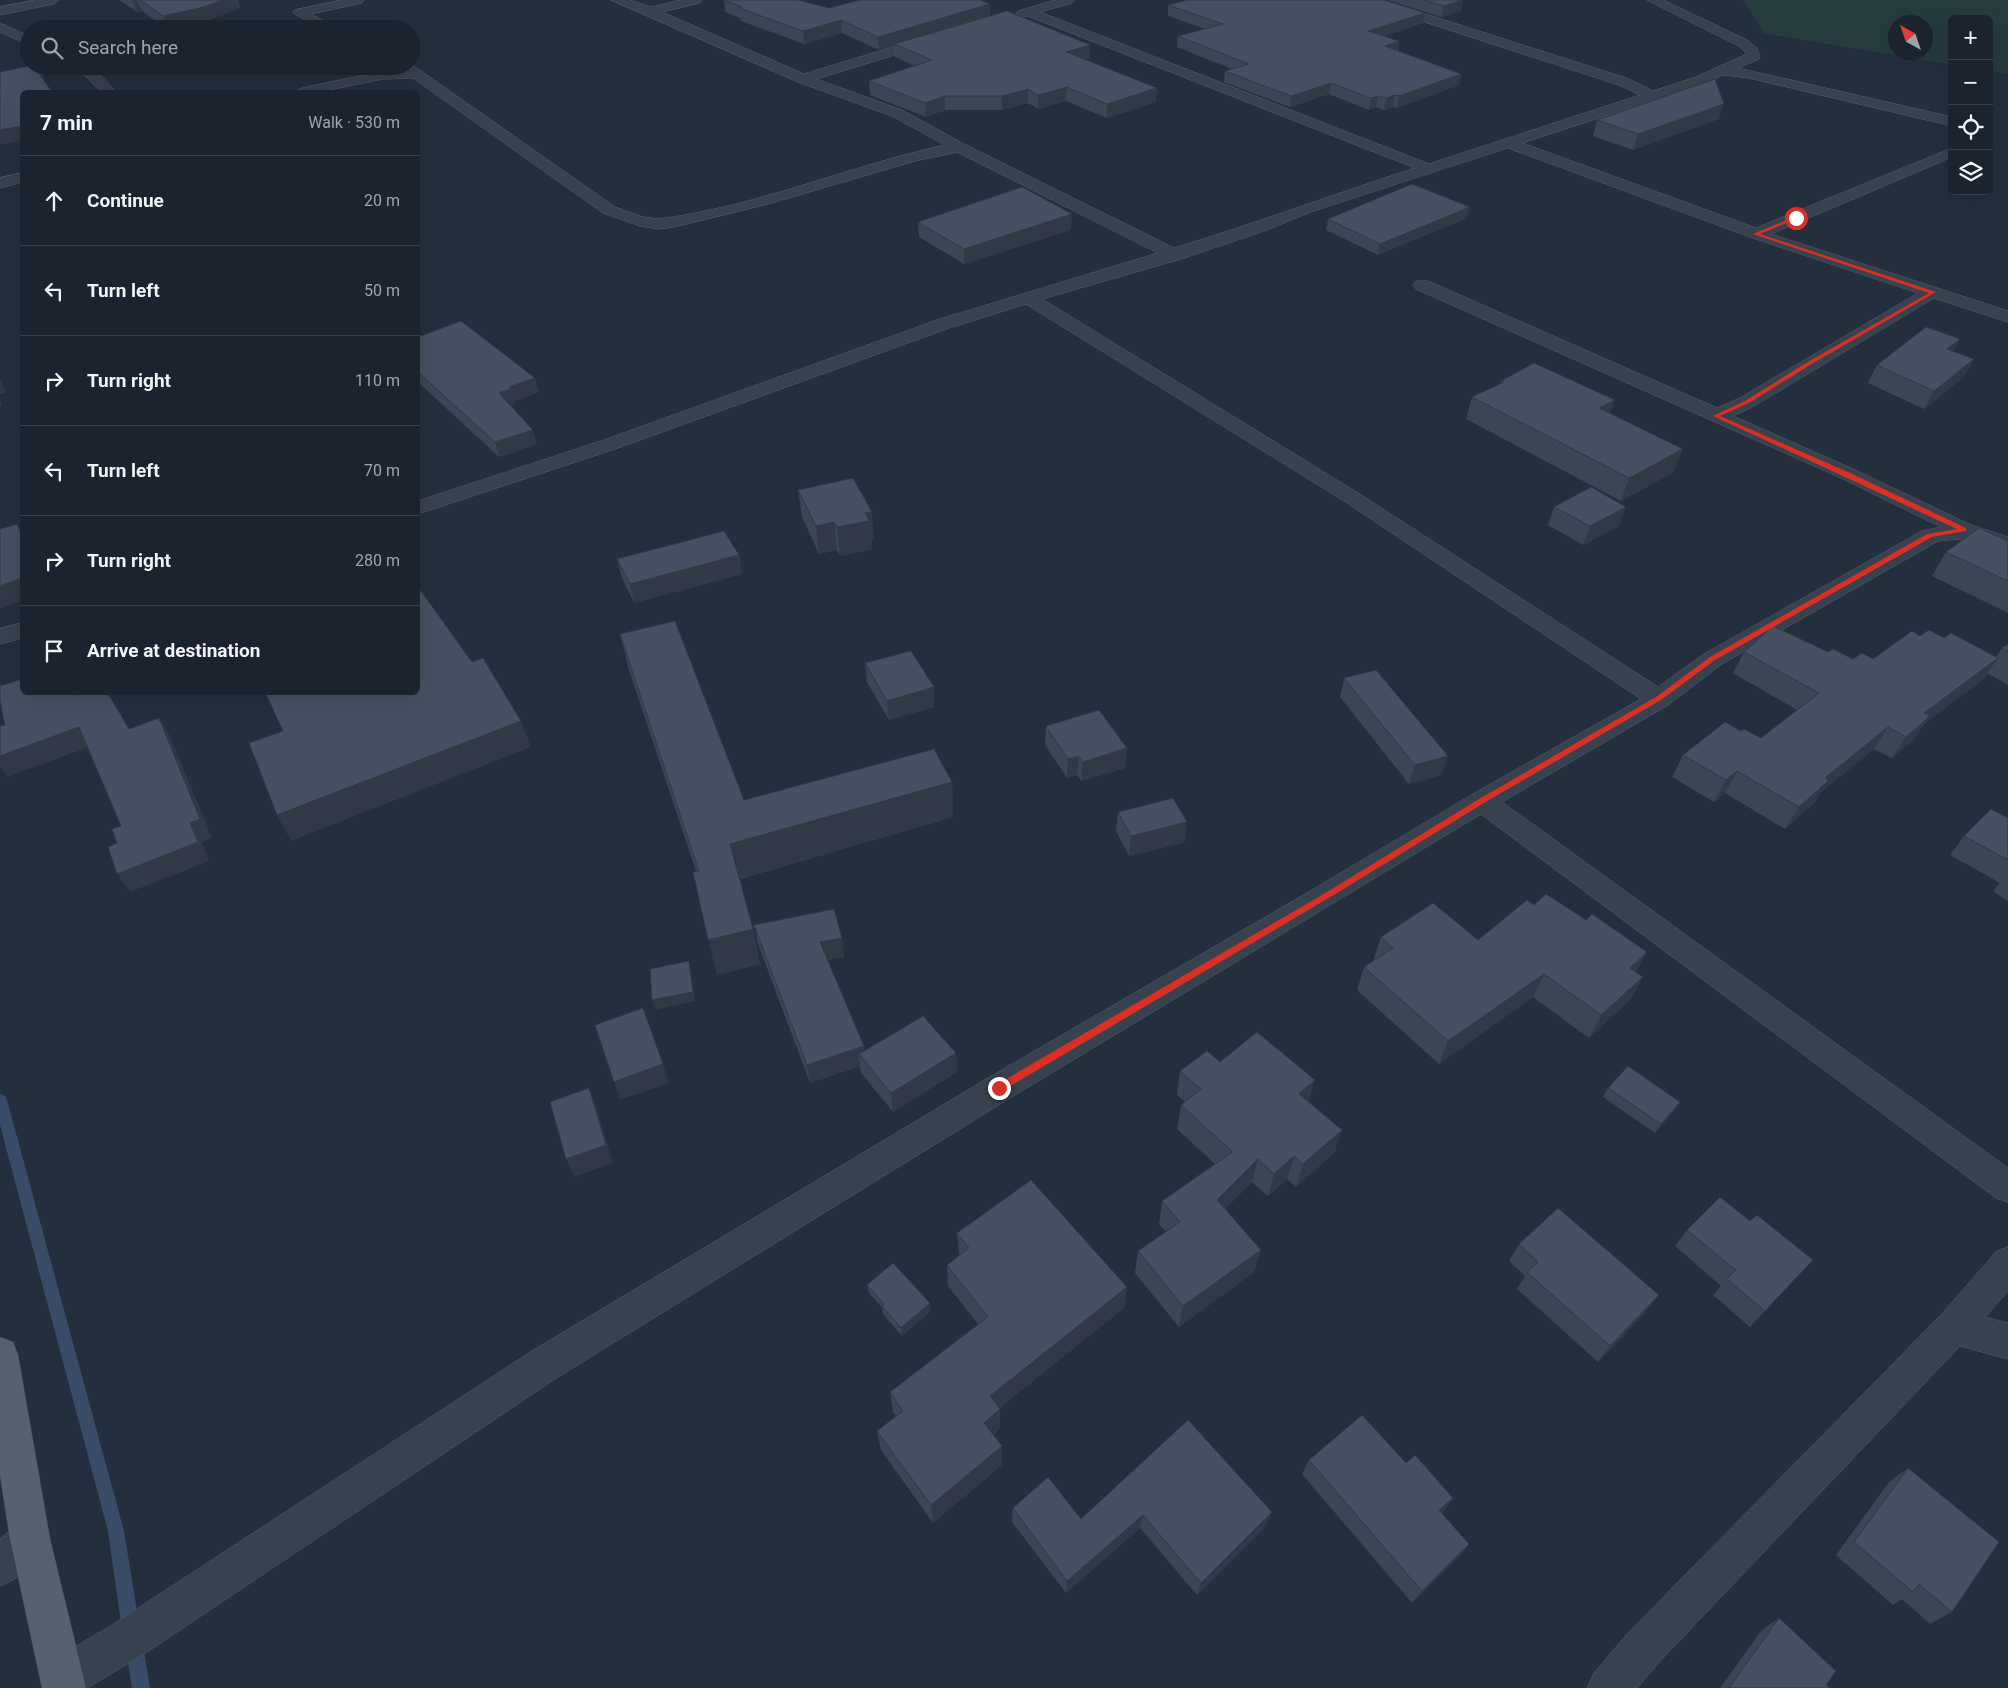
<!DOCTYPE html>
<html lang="en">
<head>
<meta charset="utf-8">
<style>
	:root { --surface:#1b232e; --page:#282f3a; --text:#f1f3f6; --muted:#a0a4aa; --line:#39404a }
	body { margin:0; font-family:Roboto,sans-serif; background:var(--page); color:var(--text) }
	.controls { position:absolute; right:15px; top:15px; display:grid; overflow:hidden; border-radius:8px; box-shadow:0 5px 20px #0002 }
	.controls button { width:45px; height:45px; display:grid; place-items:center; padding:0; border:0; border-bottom:1px solid var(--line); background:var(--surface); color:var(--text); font:25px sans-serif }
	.compass { position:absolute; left:1888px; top:15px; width:45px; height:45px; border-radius:50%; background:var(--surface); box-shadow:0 5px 20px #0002; rotate:320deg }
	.stop { position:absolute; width:15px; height:15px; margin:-11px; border:4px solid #d93025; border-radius:50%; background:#fff }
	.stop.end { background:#d93025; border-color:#fff; box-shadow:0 1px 5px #0008 }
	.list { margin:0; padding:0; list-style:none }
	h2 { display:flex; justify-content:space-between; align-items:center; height:65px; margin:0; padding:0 20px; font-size:21px }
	h2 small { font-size:16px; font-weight:400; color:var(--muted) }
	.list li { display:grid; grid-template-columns:32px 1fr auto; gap:15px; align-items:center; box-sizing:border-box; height:90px; padding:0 20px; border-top:1px solid var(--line) }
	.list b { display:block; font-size:19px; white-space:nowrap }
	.list em { font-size:16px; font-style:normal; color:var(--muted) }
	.icon { flex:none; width:28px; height:28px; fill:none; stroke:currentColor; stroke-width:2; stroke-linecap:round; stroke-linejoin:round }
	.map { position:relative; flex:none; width:2008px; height:1688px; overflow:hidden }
	.search { position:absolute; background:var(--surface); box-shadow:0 5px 20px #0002; left:20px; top:20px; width:400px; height:55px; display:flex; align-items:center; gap:12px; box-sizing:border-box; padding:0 18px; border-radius:28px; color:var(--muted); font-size:19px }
	.panel { position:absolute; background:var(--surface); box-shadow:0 5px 20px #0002; left:20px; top:90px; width:400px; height:605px; border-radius:8px }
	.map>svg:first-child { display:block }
</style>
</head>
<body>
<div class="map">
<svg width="2008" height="1688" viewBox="0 0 2008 1688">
	<rect width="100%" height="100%" fill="#242f3e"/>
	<path fill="#263c3f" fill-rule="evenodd" d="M1743,0H2008V74L1989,71V19H1952V65L1764,33ZM1896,22H1926V52H1896Z"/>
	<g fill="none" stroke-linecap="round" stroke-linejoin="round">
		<path fill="#394c67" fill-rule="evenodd" d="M0,1094L5,1096L7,1100L124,1531L140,1630L135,1637L140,1639L143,1645L150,1688H132L125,1645L130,1638L125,1636L122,1630L108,1531L0,1125Z"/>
		<defs>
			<path id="minor" d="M36,0H59L53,4L0,15V7Z
				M342,0H364L362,3L311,14L338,29H322L293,13L295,10Z
				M611,0H629L651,7L680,0H701L699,3L662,12L804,74L926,37H934L936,40L934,43L816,79L902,110L964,144L1174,248C1255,224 1334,194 1415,168L1028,16L1018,17L1016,14L1018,11L1055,0H1074L1072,3L1040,12L1429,164L1640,95L1619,85L1366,3L1364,0H1382L1629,79L1653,91L1696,77L1747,54L1739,46L1647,0H1663L1747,40L1756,47L1760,56L1759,59L1738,68L1952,117V126L1749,78L1723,75L1706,83L1522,143L1756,228L1952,148V157L1771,234L2008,311V322L1934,298L1754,406L1733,416L1853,469L1971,525L2008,537V552L1970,538L1938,541L1722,664L1668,705L1502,802L2008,1168V1202L1996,1198L1481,814L1010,1098L558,1377L147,1652L87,1688H46L42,1678L48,1663L117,1622L532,1351L988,1078L1319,886L1473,794L1641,699L1344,501L1026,304L949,328L618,448L418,514V501L604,440L937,320L1158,253L957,152L915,161L768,204L674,227L658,229L640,226L603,213L413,78L383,79L319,92H295L302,88L383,71L403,70L399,66H411V64L615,207L643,217L658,219C756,207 849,166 945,145L892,116L798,82ZM1508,148L1750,237L1918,293L1740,398L1717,408L1428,281H1416L1413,285L1416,289L1839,477L1941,527L1922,531L1704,654L1658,687L1358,493L1042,299L1181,259L1264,231L1311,212Z
				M0,23L29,36V45L0,32Z
				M43,66H67L66,69L0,84V76Z
				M72,66C94,66 102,74 115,92H101L86,77Z
				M22,173V182L0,188V178Z
				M22,623V638L0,644V629Z
				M2008,1247V1291L1985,1317L2008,1323V1359L1960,1346L1660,1661L1637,1688H1587L1594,1673L1630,1631L1941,1315L1996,1252Z
				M30,1519L44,1525L50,1539C41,1561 22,1577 0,1586V1539L16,1525Z"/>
			<path id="major" d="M0,1337L13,1342L18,1355L50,1539L86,1688H42L10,1539L0,1475Z"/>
		</defs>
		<use href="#minor" stroke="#565f6c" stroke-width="1"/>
		<use href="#major" stroke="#414a57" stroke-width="1"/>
		<use href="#minor" fill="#38414e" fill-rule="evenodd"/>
		<use href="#major" fill="#56606e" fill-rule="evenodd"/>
	</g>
	<path fill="#3b4654" d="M119,0H238L240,8L209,20L170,29H167L142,11L137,12Z
		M724,0H798L829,8L990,16L1090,58L1085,59L1156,102L1107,118L1066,101L1038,109L1028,103L1002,110H945L926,117L870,95L869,81L915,66L895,57L894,45L879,50L842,33L804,44L741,21L740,18L725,12Z
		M1388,0H1463L1461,11L1441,17Z
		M1168,5L1423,23L1384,36L1399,41L1398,51L1461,74L1459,85L1397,108L1393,107L1384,110L1376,107L1369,110L1329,94L1290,107L1224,82L1225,71L1232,69L1177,47L1178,36L1205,29L1168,16Z
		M1719,119L1633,150L1593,136L1597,120Z
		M1467,218L1378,255L1326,230L1328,219Z
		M918,222L1071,230L964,264L919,237Z
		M418,337L539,392L515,401V403L510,405L537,444L499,457L418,382Z
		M1954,352L1964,377L1924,409L1868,383L1877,365Z
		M1501,381L1674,472L1621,501L1466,419L1472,397L1500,384Z
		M798,490L874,540L871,541L872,549L840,556L837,550L819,554L802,517Z
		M1554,507L1619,526L1583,545L1548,525Z
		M2008,541V613L1932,576L1946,552Z
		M739,555L742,574L634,603L622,578L617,559Z
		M620,634L744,800L952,782L953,817L740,879L753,929L760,964L717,975L696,871L629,670Z
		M1920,636L1944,638L1996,657L2002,648L2008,644V685L1987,673L1983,680L1924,724L1915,738L1892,758L1874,749L1821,792L1815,802L1785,829L1725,793L1714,802L1672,777L1683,755L1741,731L1761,738L1797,710L1733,673L1744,652H1828L1853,659H1873Z
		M865,663L934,687V707L889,720L867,682Z
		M1344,678L1442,775L1409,784L1340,697Z
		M1046,726L1127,748L1125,768L1081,781L1077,775L1067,778L1045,745Z
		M1118,812L1187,822L1185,842L1129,856L1116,831Z
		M2008,818V901L1993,891L2000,883L1950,855L1964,836Z
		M1534,905L1586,920L1647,952L1636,972L1630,1000L1589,1038L1533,997L1439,1064L1357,990L1364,967L1373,961L1381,937L1478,940Z
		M754,925L842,938L844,957L828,960L864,1051L956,1053L957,1072L893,1112L861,1073L860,1066L810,1083L758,944Z
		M1220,1062L1309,1102L1342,1130L1334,1153L1296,1187L1287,1179L1268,1196L1252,1182L1225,1209L1261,1250L1254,1272L1179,1327L1135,1273L1138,1251L1166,1232L1159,1224L1162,1201L1215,1164L1177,1129L1181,1105L1185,1102L1177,1095L1180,1071Z
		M1608,1088L1674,1111L1655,1133L1603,1097Z
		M1750,1221L1813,1260L1750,1327L1713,1295L1721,1286L1675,1246L1687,1230Z
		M957,1233L1127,1287L1124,1308L999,1408L1000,1428L993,1435L1002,1446V1465L933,1523L881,1450L877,1431L896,1416L893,1412L890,1392L978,1324L948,1286L947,1265L959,1256Z
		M1519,1244L1647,1311L1598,1362L1517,1289L1525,1276L1509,1261Z
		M867,1285L930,1303L931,1311L902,1336L883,1314L882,1308L869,1293Z
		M1188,1420L1266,1526L1197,1595L1140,1528L1066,1593L1012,1522L1013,1508L1081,1519Z
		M1309,1460L1406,1463L1453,1498L1442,1513L1469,1544L1459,1557L1412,1603L1302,1474Z
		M1908,1468L1952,1612L1930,1624L1902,1599L1893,1605L1836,1555L1889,1482Z
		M1779,1618L1826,1685L1830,1688H1720L1762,1630Z"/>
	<path fill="#303945" d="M132,0H137L142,11L137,12Z
		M223,0H237L240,8L209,20L170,29H168L163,16Z
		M1463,0L1461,11L1441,17L1444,6Z
		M990,4V17L894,44V45L879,50L878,37Z
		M1425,13L1423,23L1366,42L1368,31Z
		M841,20L842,33L804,44L803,31Z
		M1399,41L1397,52L1385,46Z
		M1090,45V58L1065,65L1066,52Z
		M1461,74L1459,85L1397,108L1399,96Z
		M1331,83L1329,94L1290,107L1291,96Z
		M1067,87L1066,101L1038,109V95Z
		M1157,88L1156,102L1107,118V104Z
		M1028,89V103L1002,110V96Z
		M1395,95L1393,107L1384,110L1386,98Z
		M945,96V110L926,117L925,103Z
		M1378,96L1376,107L1369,110L1371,98Z
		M1724,104L1719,119L1633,150L1638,134Z
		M22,126V140L0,145V130Z
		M1470,207L1467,218L1378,255L1380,244Z
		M1072,214L1071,230L964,264V249Z
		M1960,339L1951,357L1947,349Z
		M1974,359L1964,377L1924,409L1934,391Z
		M535,378L539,392L515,401V403L504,407L499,393L509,387Z
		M0,379L7,392L0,394Z
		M0,400L2,406L0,407Z
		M1615,400L1607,422L1599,408Z
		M533,430L537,444L499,457L495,442Z
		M1683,449L1674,472L1621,501L1629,478Z
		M1626,507L1619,526L1583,545L1590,526Z
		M872,512L874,540L871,541L872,549L840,556L837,527L865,513Z
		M834,522L837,550L819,554L816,526Z
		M739,555L742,574L634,603L630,584Z
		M22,578V601L0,609V586Z
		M1998,658L1983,680L1924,724L1915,738L1892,758L1906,737L1924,713Z
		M934,687V707L889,720L887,701Z
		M159,718L170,736L212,838L202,842L209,861L130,892L117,874L190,823Z
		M521,721L531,747L291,841L277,815Z
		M79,727L92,746L7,777L0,767V756Z
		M1888,727L1874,749L1821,792L1815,802L1785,829L1799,807L1825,778Z
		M1127,748L1125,768L1081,781L1083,762Z
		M1079,756L1077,775L1067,778L1068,759Z
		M1448,756L1442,775L1409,784L1415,765Z
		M1737,771L1725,793L1714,802L1726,780Z
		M952,782L953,817L738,879L730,844Z
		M1187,822L1185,842L1129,856L1131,836Z
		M753,929L760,964L717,975L708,940Z
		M842,938L844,957L823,961L820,942Z
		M1647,952L1634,976L1630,968Z
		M689,961L691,970L695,1001L655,1010L652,1000Z
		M1544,974L1533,997L1439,1064L1448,1041Z
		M1643,977L1630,1000L1589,1038L1601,1015Z
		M864,1046L866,1063L859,1054L860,1066L810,1083L807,1065Z
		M956,1053L957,1072L893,1112L891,1093Z
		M663,1064L669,1083L620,1100L614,1082Z
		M1315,1080L1308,1104L1299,1094Z
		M589,1088L596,1106L613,1163L574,1177L566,1159Z
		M1680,1102L1674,1111L1655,1133L1661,1124Z
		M1342,1130L1334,1153L1296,1187L1303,1164Z
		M1294,1156L1287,1179L1268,1196L1274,1174Z
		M1258,1159L1252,1182L1212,1223L1217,1200Z
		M1261,1250L1254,1272L1179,1327L1183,1306Z
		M1127,1287L1124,1308L990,1416V1396Z
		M1659,1295L1647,1311L1598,1362L1610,1346Z
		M930,1303L931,1311L902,1336L901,1328Z
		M1000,1409V1428L984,1442V1423Z
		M1002,1446V1465L933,1523L931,1505Z
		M1453,1498L1443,1512L1430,1524L1439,1510Z
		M1272,1512L1266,1526L1197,1595L1201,1583Z
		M1143,1515L1140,1528L1066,1593L1067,1581Z
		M1469,1544L1459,1557L1412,1603L1422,1591Z"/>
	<path fill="#455162" stroke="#303945" d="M140,0H223L204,7L163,16Z
		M725,0H798L829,8L860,0H980L990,4L878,37L841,20L803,31L739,8L742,7Z
		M1187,0H1385L1425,13L1368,31L1399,41L1385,46L1461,74L1399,96L1395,95L1386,98L1378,96L1371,98L1331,83L1291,96L1225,71L1249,64L1178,36L1223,24L1168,5Z
		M1423,0H1463L1444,6Z
		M1007,11L1090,45L1066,52L1157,88L1107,104L1067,87L1038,95L1028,89L1002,96H945L925,103L869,81L932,60L894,44Z
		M29,66H34L52,92H22V126L0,130V72Z
		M1715,79L1724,104L1638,134L1597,120Z
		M1412,184L1470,207L1380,244L1328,219Z
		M1022,187L1072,214L964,249L918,222Z
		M461,321L535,378L509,387L511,389L499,393L533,430L495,442L418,372V337Z
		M1926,327L1960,339L1947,349L1974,359L1934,391L1877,365Z
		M1534,363L1615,400L1599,408L1683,449L1629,478L1472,397L1504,382L1501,381Z
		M853,478L872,512L865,513L869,521L837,527L834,522L816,526L798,490Z
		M1591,487L1626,507L1590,526L1554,507Z
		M17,524L22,536V578L0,586V529Z
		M1979,528L2008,541V581L1946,552Z
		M724,531L739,555L630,584L617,559Z
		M418,587L472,662L483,658L521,721L277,815L249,743L283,731L265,692H418Z
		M675,621L744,800L934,749L952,782L730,844L753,929L708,940L693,872L699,871L620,634Z
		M1773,626L1828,652L1833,649L1853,659L1862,653L1873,659L1912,631L1920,636L1929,630L1944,638L1951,633L1998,658L1924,713L1930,716L1906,737L1888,727L1825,778L1829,780L1799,807L1737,771L1726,780L1683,755L1725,722L1741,731L1744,729L1761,738L1819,693L1744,652Z
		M2008,644V652L2002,648Z
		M911,651L934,687L887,701L865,663Z
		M1376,670L1448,756L1415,765L1344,678Z
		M22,679V692H78L79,695L84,692H107L129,729L159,718L200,819L190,823L198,842L117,874L108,847L117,843L112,829L121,826L79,727L0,756V726L5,725L0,701V686Z
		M1099,710L1127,748L1083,762L1079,756L1068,759L1046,726Z
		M1173,798L1187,822L1131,836L1118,812Z
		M1991,809L2008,818V860L1964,836Z
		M1546,894L1586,920L1592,914L1647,952L1630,968L1643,977L1601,1015L1544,974L1448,1041L1364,967L1393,948L1381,937L1433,903L1478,940L1527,900L1534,905Z
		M834,909L842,938L820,942L864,1046L807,1065L754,925Z
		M689,961L693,992L652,1000L650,969Z
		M643,1008L663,1064L614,1082L595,1025Z
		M923,1016L956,1053L891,1093L859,1054Z
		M1257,1032L1315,1080L1299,1094L1342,1130L1303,1164L1294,1156L1274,1174L1258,1159L1217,1200L1261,1250L1183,1306L1138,1251L1180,1222L1162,1201L1233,1152L1181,1105L1201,1089L1180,1071L1207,1051L1220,1062Z
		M1628,1066L1680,1102L1661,1124L1608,1088Z
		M589,1088L606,1145L566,1159L550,1102Z
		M1031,1180L1127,1287L990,1396L1000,1409L984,1423L1002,1446L931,1505L877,1431L903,1411L890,1392L988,1317L947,1265L969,1248L957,1233Z
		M1720,1197L1750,1221L1757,1215L1813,1260L1765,1311L1727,1279L1736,1270L1687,1230Z
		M1558,1208L1659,1295L1610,1346L1527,1272L1538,1262L1519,1244Z
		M893,1263L930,1303L901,1328L882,1306L884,1304L867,1285Z
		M1362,1415L1406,1463L1415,1455L1453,1498L1439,1510L1469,1544L1422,1591L1309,1460Z
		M1188,1420L1272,1512L1201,1583L1143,1515L1067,1581L1013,1508L1048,1477L1081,1519Z
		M1908,1468L1999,1542L1952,1612L1919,1584L1913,1592L1854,1542Z
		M1779,1618L1836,1671L1826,1685L1830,1688H1729Z"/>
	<path fill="#d93025" d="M1794,217L1798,218L1760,234L1936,292L1810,365L1749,403L1720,416L1848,472L1966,528V531L1932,537L1715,660L1661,700L1484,803L1332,896L1002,1091H996V1085L1327,892L1479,799L1656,697L1710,657L1927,534L1957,529L1713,416L1745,401L1806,363L1929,293L1753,234Z"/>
</svg>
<div class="controls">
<button>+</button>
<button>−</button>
<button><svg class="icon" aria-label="locate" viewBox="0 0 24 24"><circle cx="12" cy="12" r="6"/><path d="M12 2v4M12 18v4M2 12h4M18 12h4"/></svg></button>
<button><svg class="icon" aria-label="layers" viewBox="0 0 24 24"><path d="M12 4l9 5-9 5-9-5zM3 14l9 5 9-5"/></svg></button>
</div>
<svg class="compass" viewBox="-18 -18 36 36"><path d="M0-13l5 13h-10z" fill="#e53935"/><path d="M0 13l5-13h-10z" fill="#a0a4aa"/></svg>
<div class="stop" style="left:1796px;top:218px"></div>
<div class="stop end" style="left:999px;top:1088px"></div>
<div class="search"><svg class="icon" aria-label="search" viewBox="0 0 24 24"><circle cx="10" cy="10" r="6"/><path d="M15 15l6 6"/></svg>Search here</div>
<section class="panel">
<h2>7 min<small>Walk · 530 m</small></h2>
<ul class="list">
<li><svg class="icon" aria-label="ahead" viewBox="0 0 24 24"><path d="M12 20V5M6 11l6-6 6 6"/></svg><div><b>Continue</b></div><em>20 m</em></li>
<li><svg class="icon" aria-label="left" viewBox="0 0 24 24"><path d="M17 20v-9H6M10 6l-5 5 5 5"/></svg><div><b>Turn left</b></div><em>50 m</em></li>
<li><svg class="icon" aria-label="right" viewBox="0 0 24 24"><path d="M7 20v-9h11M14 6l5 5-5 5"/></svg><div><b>Turn right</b></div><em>110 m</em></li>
<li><svg class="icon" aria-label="left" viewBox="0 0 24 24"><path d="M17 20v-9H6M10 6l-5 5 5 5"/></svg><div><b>Turn left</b></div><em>70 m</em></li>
<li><svg class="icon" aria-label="right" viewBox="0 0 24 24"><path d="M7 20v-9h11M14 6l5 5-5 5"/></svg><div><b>Turn right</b></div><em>280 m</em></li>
<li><svg class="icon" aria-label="arrive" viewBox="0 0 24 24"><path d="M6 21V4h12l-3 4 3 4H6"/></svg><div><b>Arrive at destination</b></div></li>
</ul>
</section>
</div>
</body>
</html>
